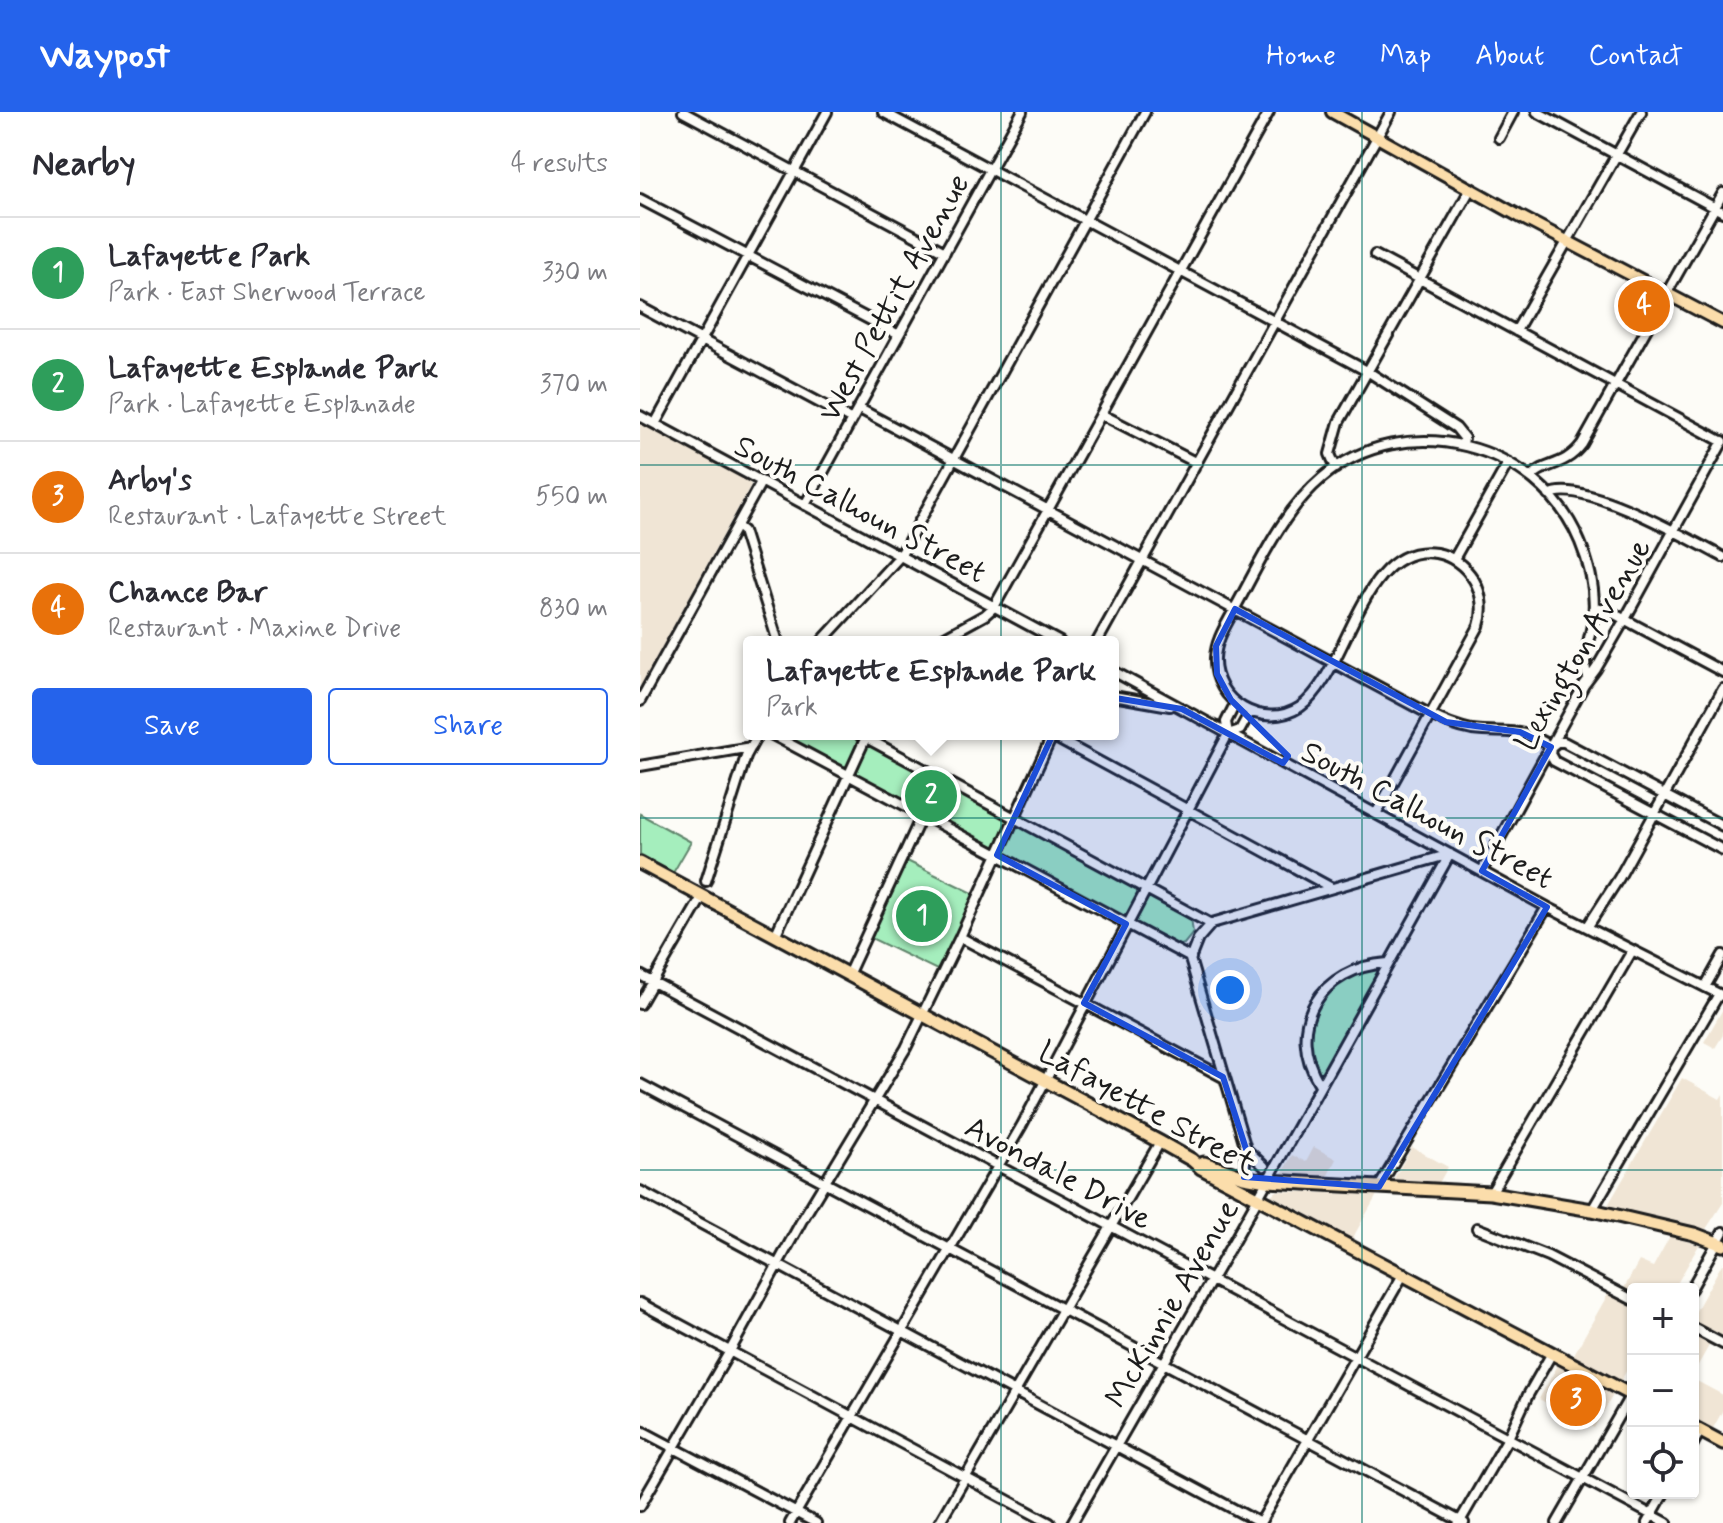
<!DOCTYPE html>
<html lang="en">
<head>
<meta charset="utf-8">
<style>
	:root { --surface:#fff; --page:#f2f2f3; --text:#2b2b33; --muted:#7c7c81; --line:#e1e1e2; --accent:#2563eb }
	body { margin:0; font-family:Mynerve,sans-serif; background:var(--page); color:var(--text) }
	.controls { position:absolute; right:24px; bottom:24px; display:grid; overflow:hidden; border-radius:8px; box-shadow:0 2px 6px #0004 }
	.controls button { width:72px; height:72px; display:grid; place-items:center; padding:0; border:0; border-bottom:2px solid var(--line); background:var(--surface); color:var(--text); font:40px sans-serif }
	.you { position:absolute; left:590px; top:878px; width:28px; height:28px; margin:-20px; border:6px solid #fff; border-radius:50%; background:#1a73e8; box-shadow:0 0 0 12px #1a73e833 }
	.badge { display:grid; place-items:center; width:52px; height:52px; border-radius:50%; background:var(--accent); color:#fff; font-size:26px; font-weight:700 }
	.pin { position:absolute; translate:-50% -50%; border:4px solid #fff; box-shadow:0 2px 8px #0006 }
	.popup { position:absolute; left:103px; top:524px; width:376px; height:104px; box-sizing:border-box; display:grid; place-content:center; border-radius:8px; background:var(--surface); filter:drop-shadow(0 2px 6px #0005); font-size:26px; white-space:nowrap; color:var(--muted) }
	.popup b { font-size:30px; color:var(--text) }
	.popup::after { content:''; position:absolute; left:50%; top:100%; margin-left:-16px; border:16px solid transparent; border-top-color:var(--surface) }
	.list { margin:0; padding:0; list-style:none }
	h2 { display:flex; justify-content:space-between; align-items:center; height:104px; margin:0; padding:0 32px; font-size:34px }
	h2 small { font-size:26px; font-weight:400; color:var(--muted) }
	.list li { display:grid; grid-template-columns:52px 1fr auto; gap:24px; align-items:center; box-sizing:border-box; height:112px; padding:0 32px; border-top:2px solid var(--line) }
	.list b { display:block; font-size:30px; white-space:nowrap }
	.list p { margin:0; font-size:26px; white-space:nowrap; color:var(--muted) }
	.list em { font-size:26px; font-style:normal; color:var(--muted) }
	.actions { display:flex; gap:16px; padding:24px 32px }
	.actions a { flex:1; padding:18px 0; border:2px solid var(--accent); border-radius:8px; text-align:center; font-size:28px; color:var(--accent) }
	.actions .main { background:var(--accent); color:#fff }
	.icon { flex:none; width:44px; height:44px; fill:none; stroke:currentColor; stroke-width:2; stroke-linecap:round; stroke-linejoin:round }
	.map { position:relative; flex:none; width:1083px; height:1411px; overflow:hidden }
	header { display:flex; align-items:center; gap:48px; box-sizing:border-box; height:112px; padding:0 40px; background:var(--accent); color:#fff }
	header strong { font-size:38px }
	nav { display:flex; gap:44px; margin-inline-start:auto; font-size:28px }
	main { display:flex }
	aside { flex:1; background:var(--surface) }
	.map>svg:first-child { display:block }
</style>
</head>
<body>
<header>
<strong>Waypost</strong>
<nav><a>Home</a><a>Map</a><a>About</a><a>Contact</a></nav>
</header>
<main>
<aside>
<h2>Nearby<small>4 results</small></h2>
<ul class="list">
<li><span class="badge" style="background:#2e9e5b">1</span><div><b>Lafayette Park</b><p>Park · East Sherwood Terrace</p></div><em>330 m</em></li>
<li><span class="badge" style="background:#2e9e5b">2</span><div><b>Lafayette Esplande Park</b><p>Park · Lafayette Esplanade</p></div><em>370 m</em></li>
<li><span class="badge" style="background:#e8710a">3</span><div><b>Arby's</b><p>Restaurant · Lafayette Street</p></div><em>550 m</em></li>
<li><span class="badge" style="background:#e8710a">4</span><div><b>Chance Bar</b><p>Restaurant · Maxine Drive</p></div><em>830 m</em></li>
</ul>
<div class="actions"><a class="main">Save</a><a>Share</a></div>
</aside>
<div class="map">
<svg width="1083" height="1411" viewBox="0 0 1083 1411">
	<rect width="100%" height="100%" fill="#fdfcf7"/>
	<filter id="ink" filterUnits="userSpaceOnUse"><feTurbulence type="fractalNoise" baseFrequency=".0125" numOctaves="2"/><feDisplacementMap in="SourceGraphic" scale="16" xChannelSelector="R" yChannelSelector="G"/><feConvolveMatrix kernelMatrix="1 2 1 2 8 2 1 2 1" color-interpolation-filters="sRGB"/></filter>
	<g filter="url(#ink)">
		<path fill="#f0e5d5" d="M0,310L108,369L111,373L0,575Z
			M1083,897V923L1075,936L1064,930Z
			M1042,966L1080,987L1083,982V1091L1066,1117L969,1096L968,1093Z
			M674,1035L696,1047L686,1067L643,1065L641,1063L652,1043L666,1050Z
			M772,1035L808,1055L799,1071L753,1068Z
			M637,1079L737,1083L712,1127L631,1083Z
			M1030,1124L1059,1133L1034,1177H993V1183L983,1178L999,1149L1013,1155Z
			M1083,1150V1226L1053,1210V1204Z
			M968,1182L993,1196V1248L980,1270L933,1244Z
			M1053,1223L1070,1232L1053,1262Z
			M918,1253L972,1281L973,1283L954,1316L899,1287Z
			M1053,1267L1083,1283V1298L1072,1318L1053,1308Z"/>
		<path fill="#a5eebd" stroke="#60856c" stroke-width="2" d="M136,622H212L218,631L209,653L202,657Z
			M230,632L366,705C369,714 360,732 352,736L217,665L214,657L224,636Z
			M0,702L51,730L33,761L0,742Z
			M376,712L497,776C499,785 490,800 483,805L363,742Z
			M265,748L335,782L299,859L231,826Z
			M510,783L551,805L553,821L544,832L536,834L493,811L505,786Z
			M725,857H738L740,859L682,963H679C656,911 676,879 725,857Z"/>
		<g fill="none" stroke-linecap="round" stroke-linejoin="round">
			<defs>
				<path id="minor" d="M43,0L305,140
					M243,0L727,259L816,316L824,326L823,332
					M897,0L1083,100
					M859,26L873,0
					M0,87L259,223
					M735,143L1083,330
					M0,195L212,308
					M876,219L1001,0
					M218,296L791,603C804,610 817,615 832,618C864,622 882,614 911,635L910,642L914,649L1083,738
					M461,302L557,351
					M0,304L420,530
					M15,312L187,0
					M696,356L690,342L699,310L831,76
					M891,365C904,350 924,356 942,332L1083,81
					M909,383C939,364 1053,429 1083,445
					M165,393L382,0
					M97,414L103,419L138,530
					M814,447L868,351
					M954,496L967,498L1083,560
					M181,530L261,443L505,0
					M296,530L345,503L354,495L629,0
					M457,530L751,0
					M473,559L907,795L1083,884
					M473,584L530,594
					M0,589L121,370
					M131,622L551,846
					M219,622L571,812
					M588,622L586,610L595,592
					M588,622L600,618L610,600
					M412,624L690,775
					M911,635L917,630H924L1083,714
					M0,654L111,635
					M737,700L839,514C844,499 842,482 834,468C825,454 812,444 796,441C720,429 709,561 660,595C623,619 573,589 575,546C576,527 587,512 595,496C620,451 642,400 682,366C764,296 899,330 940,430C950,454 956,481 953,506C951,525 940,547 948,565
					M842,759L944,573L956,557L985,507L1083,329
					M66,769L106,644L118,622
					M948,814L979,766L1083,577
					M135,824L227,623
					M320,825L583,965
					M0,863L1027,1411
					M208,863L282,703
					M1065,875L1083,843
					M0,892L62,785
					M0,972L824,1411
					M680,973C643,913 681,855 748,851
					M607,1038L624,1054
					M604,1065L606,1037L550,847L558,827L572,811L810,742
					M739,1075L907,795
					M0,1079C206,1190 413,1300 620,1411L764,1161
					M851,1081L992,839
					M952,1098L1079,882
					M837,1116L908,1144L993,1188
					M1051,1177L1083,1120
					M0,1191L410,1411
					M1053,1216L1083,1232
					M0,1318L176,1411
					M1053,1332L1060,1319
					M0,1394L90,1239L161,1110L266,936L320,825L413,622
					M150,1411L382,1013L588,622
					M299,1411L520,1030
					M432,1411L595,1127L810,742
					M819,1411L868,1326L888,1283L912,1241
					M917,1411L993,1279
					M1007,1411L1024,1381"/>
				<path id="major" d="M692,0L879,104L1083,211"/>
				<path id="highway" d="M0,751L520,1030L552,1048L561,1056L993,1284
					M564,1051L604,1065L627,1069L851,1081L952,1098L1054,1122L1083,1133
					M1053,1315L1083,1331"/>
			</defs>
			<use href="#minor" stroke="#1c1c1c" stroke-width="14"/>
			<use href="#major" stroke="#1c1c1c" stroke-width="16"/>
			<use href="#highway" stroke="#1c1c1c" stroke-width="17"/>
			<use href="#minor" stroke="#fdfcf7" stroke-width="8"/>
			<use href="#major" stroke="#fbddab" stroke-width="10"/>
			<use href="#highway" stroke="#fbddab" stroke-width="11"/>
		</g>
	</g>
	<path fill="#1d4ed8" fill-opacity="0.2" stroke="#1d4ed8" stroke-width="6" stroke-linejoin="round" d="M595,497L806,610L880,620L911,635L842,759L907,795L739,1075L604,1065L606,1037L583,965L444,891L486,812L357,743L433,579L542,597L643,651L648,644L591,588L577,562L576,534Z"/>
	<path fill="none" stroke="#0f766e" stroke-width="2" stroke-opacity="0.55" d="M361,0V1411M722,0V1411M0,353H1083M0,706H1083M0,1058H1083"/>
	<g text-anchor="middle" stroke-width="8" stroke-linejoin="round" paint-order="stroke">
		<g font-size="32" fill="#1c1c1c" stroke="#fdfcf7">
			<text transform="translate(253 185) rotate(-61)" y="11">West Pettit Avenue</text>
			<text transform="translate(221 396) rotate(28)" y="11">South Calhoun Street</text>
			<text transform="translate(942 532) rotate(-60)" y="11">Lexington Avenue</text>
			<text transform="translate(788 702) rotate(28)" y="11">South Calhoun Street</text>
			<text transform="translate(508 995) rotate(29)" y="11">Lafayette Street</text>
			<text transform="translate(419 1060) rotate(28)" y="11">Avondale Drive</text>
			<text transform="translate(531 1191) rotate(-60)" y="11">McKinnie Avenue</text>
		</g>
	</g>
</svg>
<div class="controls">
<button>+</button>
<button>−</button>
<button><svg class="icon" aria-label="locate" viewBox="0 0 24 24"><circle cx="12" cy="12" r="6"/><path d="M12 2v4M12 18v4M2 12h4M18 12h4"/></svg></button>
</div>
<div class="you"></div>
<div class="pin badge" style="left:282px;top:804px;background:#2e9e5b">1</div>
<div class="pin badge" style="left:291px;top:684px;background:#2e9e5b">2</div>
<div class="popup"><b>Lafayette Esplande Park</b>Park</div>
<div class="pin badge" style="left:936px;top:1288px;background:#e8710a">3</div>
<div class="pin badge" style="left:1004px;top:194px;background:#e8710a">4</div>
</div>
</main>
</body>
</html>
